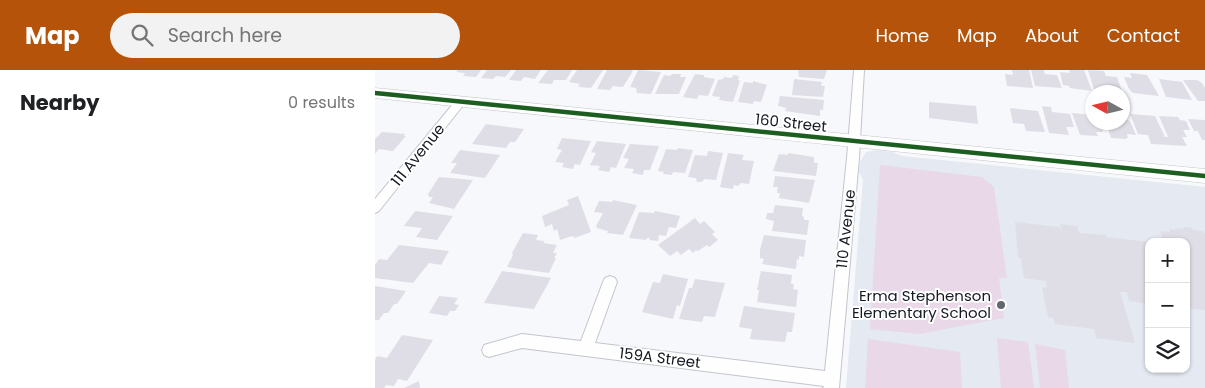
<!DOCTYPE html>
<html lang="en">
<head>
<meta charset="utf-8">
<style>
	:root { --surface:#fff; --page:#f2f2f2; --text:#202124; --muted:#757577; --line:#e0e0e0; --accent:#b45309 }
	body { margin:0; font-family:Poppins,sans-serif; background:var(--page); color:var(--text) }
	.controls { position:absolute; right:15px; bottom:15px; display:grid; overflow:hidden; border-radius:10px; box-shadow:0 1px 4px #0004 }
	.controls button { width:45px; height:45px; display:grid; place-items:center; padding:0; border:0; border-bottom:1px solid var(--line); background:var(--surface); color:var(--text); font:25px sans-serif }
	.compass { position:absolute; left:710px; top:15px; width:45px; height:45px; border-radius:50%; background:var(--surface); box-shadow:0 1px 4px #0004; rotate:278deg }
	.list { margin:0; padding:0; list-style:none }
	h2 { display:flex; justify-content:space-between; align-items:center; height:65px; margin:0; padding:0 20px; font-size:21px }
	h2 small { font-size:16px; font-weight:400; color:var(--muted) }
	.icon { flex:none; width:28px; height:28px; fill:none; stroke:currentColor; stroke-width:2; stroke-linecap:round; stroke-linejoin:round }
	.map { position:relative; flex:none; width:830px; height:318px; overflow:hidden }
	header { display:flex; align-items:center; gap:30px; box-sizing:border-box; height:70px; padding:0 25px; background:var(--accent); color:#fff }
	header strong { font-size:24px }
	nav { display:flex; gap:28px; margin-inline-start:auto; font-size:18px }
	.search { width:350px; height:45px; background:var(--page); display:flex; align-items:center; gap:12px; box-sizing:border-box; padding:0 18px; border-radius:28px; color:var(--muted); font-size:19px }
	main { display:flex }
	aside { flex:1; background:var(--surface) }
	.map>svg:first-child { display:block }
</style>
</head>
<body>
<header>
<strong>Map</strong>
<div class="search"><svg class="icon" aria-label="search" viewBox="0 0 24 24"><circle cx="10" cy="10" r="6"/><path d="M15 15l6 6"/></svg>Search here</div>
<nav><a>Home</a><a>Map</a><a>About</a><a>Contact</a></nav>
</header>
<main>
<aside>
<h2>Nearby<small>0 results</small></h2>
<ul class="list">
</ul>
</aside>
<div class="map">
<svg width="830" height="318" viewBox="0 0 830 318">
	<rect width="100%" height="100%" fill="#f6f8fb"/>
	<path fill="#e4e9f2" fill-rule="evenodd" d="M503,80L518,82L527,86L830,117V318H471L488,110L484,102L485,92L491,82ZM774,172H811V299H774Z"/>
	<path fill="#e8d8e8" d="M505,95L607,107L619,117L632,208H624L629,248L544,264L495,259Z
		M622,268L653,272L659,318H626Z
		M493,269L585,282L587,318H490Z
		M660,274L690,280L694,318H665Z"/>
	<path fill="#dfdee6" d="M83,0H106L101,7L88,6L90,3L81,2Z
		M112,0H136L130,7L121,6L118,9L106,8Z
		M141,0H166L160,9L149,7L146,11L134,10Z
		M173,0H197L191,10H179L177,14L163,13Z
		M202,0H228L216,18L203,17L205,14L194,12Z
		M232,0H256L258,1L248,17L238,16L235,20L222,19Z
		M263,0L286,2L276,24L262,23L261,18L255,17Z
		M423,0H452L449,9L424,7Z
		M637,0H654L658,18L632,16L630,4L638,5Z
		M656,0H669L670,4L682,5L687,18L660,16Z
		M694,0H709L717,21L695,18L694,16L688,15L685,2L695,3Z
		M713,0L729,1L731,6L742,7L747,21L734,22L719,20Z
		M755,3L772,5L784,26L758,23L754,19L749,7L757,8Z
		M297,4H306L305,7H311L304,24H280L289,5L295,6Z
		M320,4L329,5V7L340,9L333,26L324,25L322,29L308,27Z
		M358,5L364,6L363,10L365,11L358,32L344,30L345,27L337,26L343,10L348,9L349,7L357,8Z
		M419,9L447,12L446,16H450L448,27L417,25Z
		M784,9L807,12L817,30L791,27Z
		M808,10H822L827,13L830,18V31H823Z
		M378,11L392,15L386,32L379,31L378,34L363,32L369,12L378,13Z
		M405,26L449,30L448,40H445V46L410,41L411,38L403,36Z
		M554,32L601,36L603,54L554,48Z
		M667,36L676,37L677,42L695,44L699,57H691L694,65L674,63Z
		M635,38L663,41L670,62L651,61L649,54L638,53Z
		M697,43L718,45V52H727L728,62H721L723,66L705,65Z
		M755,44L780,46L790,67H793L784,46L803,47L805,50L811,51L815,60H808L812,67H807L812,76L776,74L773,65L763,64Z
		M748,45H750L752,50L755,51L761,65L752,64L753,68H751V69L736,68L731,52H748Z
		M813,49L830,50V70H827L823,61H819Z
		M111,54L149,59L140,72H135L131,78L97,74Z
		M7,62L30,64L29,66H31L18,81L4,79L0,84V69Z
		M187,68L216,71L205,95L200,94L198,99L187,97L189,93L180,92L187,80L182,79Z
		M222,71L251,74L241,98L236,97L234,102L223,100L225,96L215,95L221,83L216,82Z
		M255,74L284,76L275,100H269L268,105L257,103L259,99L249,98L254,89L248,88Z
		M303,78L318,80L310,103L298,102L297,105L288,104L289,102L283,101L291,79L302,80Z
		M85,80L125,85L110,108L75,103L82,93H76Z
		M333,81L348,83L341,110L330,109L326,112H322L321,108L313,107L320,85L332,86Z
		M353,83L369,85L367,90L379,91L374,114L366,113L363,116L359,115L358,119L345,117Z
		M413,83L439,87V93H443L441,106L398,101L404,84L413,85Z
		M400,106L440,110L434,133L404,128L405,123H402L403,117H398Z
		M64,107L98,110L79,139L54,133L58,127H54L53,124Z
		M203,126L216,162L199,168V166L194,167L185,170L182,159L179,161L177,154L170,157L167,146L194,135L192,130Z
		M238,130L262,135L248,165L232,163L233,161L222,158L221,156L228,143L219,142L224,131L237,132Z
		M400,135L428,138L427,146L429,147V150H434L432,165L397,161L399,151L391,149L392,143H398Z
		M40,141L78,146L62,170L41,167L47,158L29,156Z
		M280,141L305,146L301,158L294,157L291,166L284,165L283,171L274,170L275,168H272L271,170L254,168L264,142L279,143Z
		M320,148L325,154L329,151L340,162L337,164L343,170L334,177L332,175L323,181L321,180L318,183L314,179L306,185L302,181L295,186L283,175Z
		M640,152L684,157L687,161L685,154L702,156L704,163L731,165L732,167L774,172V234L754,231L752,222H745L760,273L721,268L719,259L680,254L678,248L673,247L667,217L672,218L671,211L649,208L646,188H643Z
		M808,157L817,158L818,160L827,161L830,164V240L811,238V172H789L785,161L795,162L794,159L801,160L800,158L809,159Z
		M148,163L163,165L161,170L170,171L168,173L182,175L178,183H182L179,188H181L174,203L132,197L138,185L137,183Z
		M389,165L431,170L429,187L424,186V190L422,189L421,199L387,194L389,189L385,188V180Z
		M24,175L74,181L66,195L54,193L38,213L0,208V195L4,189L12,190Z
		M127,201L176,208L159,239L109,233Z
		M386,201L417,205L416,214H419L418,219L423,220L421,237L382,232L384,220H382Z
		M288,204L313,209L305,236L302,235L298,249L267,242L278,212L285,213Z
		M320,209L350,213L340,247L329,246L327,252L304,249L314,218H317Z
		M0,216L31,221L22,234H19L13,243H9L4,250H0Z
		M64,226L83,228L79,234L84,235L80,241H75L72,246L54,243Z
		M369,236L420,243L417,262H412L410,272L375,269L377,259L364,257Z
		M27,265L58,270L32,311L23,309L19,316L11,315L9,318H0V290L2,286L12,288Z
		M44,311L45,318H29Z"/>
	<g fill="none" stroke-linecap="round" stroke-linejoin="round">
		<defs>
			<path id="street" d="M479,0H489L484,88L464,318H448L449,316L147,278L114,287L109,285L107,280L109,275L147,264L206,271L228,212L230,208L235,206L240,208L242,212L220,273L450,301L472,88Z
				M86,28L90,29V33L4,141L0,143V129L82,29Z"/>
			<path id="secondary" d="M0,18L830,99V113L0,28Z"/>
		</defs>
		<use href="#street" stroke="#c2c6cc" stroke-width="2"/>
		<use href="#secondary" stroke="#c2c6cc" stroke-width="1"/>
		<use href="#street" fill="#fefefe" fill-rule="evenodd"/>
		<use href="#secondary" fill="#fefefe" fill-rule="evenodd"/>
		<defs>
			<path id="cycleway" d="M0,23L830,106"/>
		</defs>
		<use href="#cycleway" stroke="#fff" stroke-width="7"/>
		<use href="#cycleway" stroke="#1b5e20" stroke-width="4.5"/>
	</g>
	<circle fill="#63676e" stroke="#fff" stroke-width="2" cx="626" cy="235" r="5"/>
	<g text-anchor="middle" stroke-width="4" stroke-linejoin="round" paint-order="stroke">
		<g font-size="15" fill="#141922" stroke="#fff">
			<text transform="translate(416 53) rotate(6)" y="5">160 Street</text>
			<text transform="translate(43 85) rotate(-51)" y="5">111 Avenue</text>
			<text transform="translate(471 159) rotate(-84)" y="5">110 Avenue</text>
			<text transform="translate(285 288) rotate(7)" y="5">159A Street</text>
		</g>
		<g font-size="15" fill="#141922" stroke="#fff" text-anchor="end">
			<text x="616" y="231">Erma Stephenson<tspan x="616" dy="17">Elementary School</tspan></text>
		</g>
	</g>
</svg>
<div class="controls">
<button>+</button>
<button>−</button>
<button><svg class="icon" aria-label="layers" viewBox="0 0 24 24"><path d="M12 4l9 5-9 5-9-5zM3 14l9 5 9-5"/></svg></button>
</div>
<svg class="compass" viewBox="-18 -18 36 36"><path d="M0-13l5 13h-10z" fill="#e53935"/><path d="M0 13l5-13h-10z" fill="#757577"/></svg>
</div>
</main>
</body>
</html>
